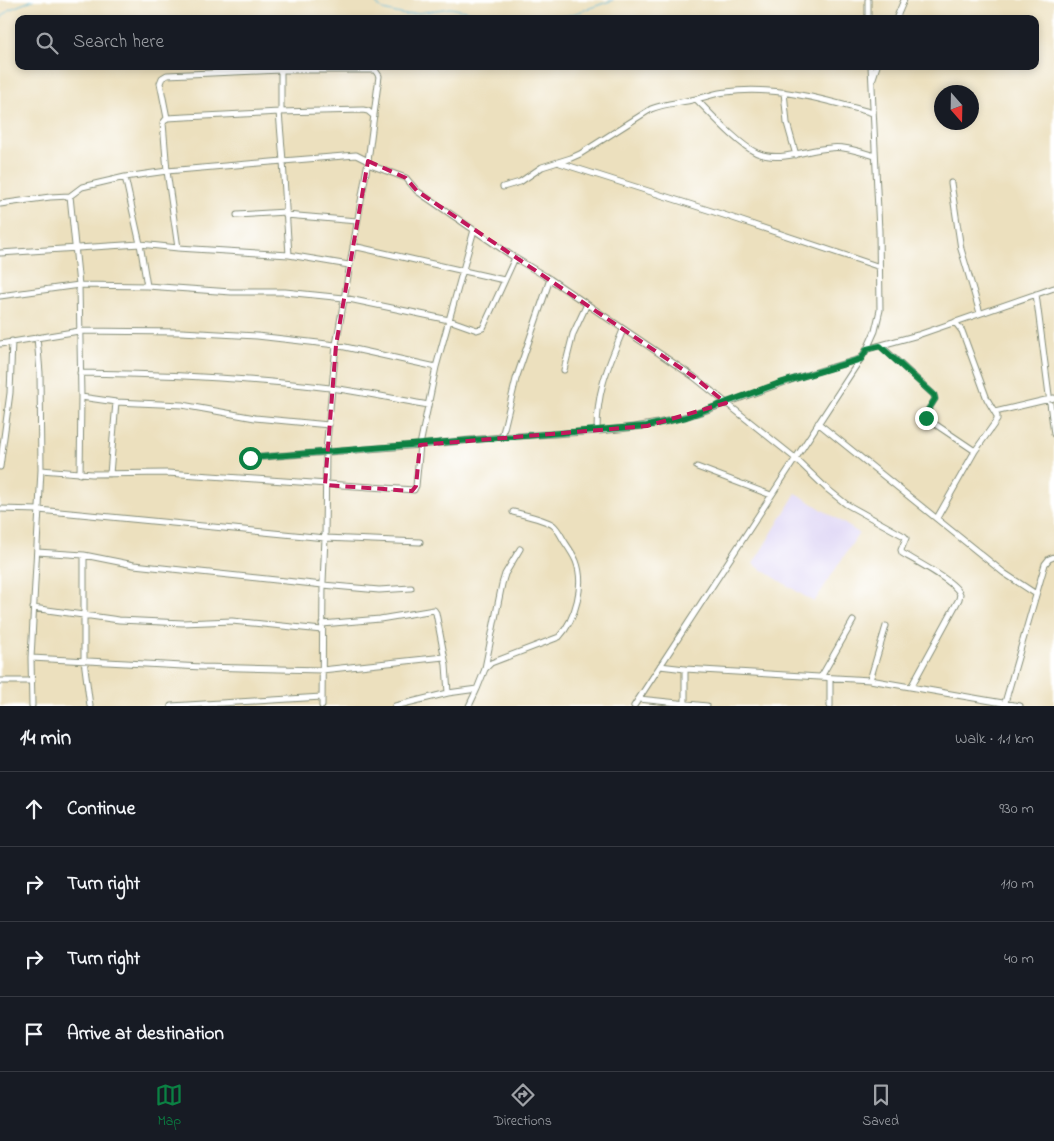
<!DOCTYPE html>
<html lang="en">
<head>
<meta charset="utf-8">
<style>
	:root { --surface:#171b24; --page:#20242c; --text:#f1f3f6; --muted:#9ea1a6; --line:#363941; --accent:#0b8043 }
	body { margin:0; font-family:"Indie Flower",sans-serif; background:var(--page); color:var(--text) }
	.compass { position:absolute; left:934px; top:85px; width:45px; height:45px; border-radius:50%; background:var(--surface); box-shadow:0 2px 8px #0003; rotate:160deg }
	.stop { position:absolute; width:15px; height:15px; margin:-11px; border:4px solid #0b8043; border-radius:50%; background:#fff }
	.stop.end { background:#0b8043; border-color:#fff; box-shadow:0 1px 5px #0008 }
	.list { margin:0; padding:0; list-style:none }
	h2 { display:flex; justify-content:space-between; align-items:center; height:65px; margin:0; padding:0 20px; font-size:21px }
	h2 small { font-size:16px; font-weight:400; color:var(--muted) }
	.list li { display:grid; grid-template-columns:32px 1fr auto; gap:15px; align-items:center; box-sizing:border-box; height:75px; padding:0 20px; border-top:1px solid var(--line) }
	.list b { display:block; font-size:19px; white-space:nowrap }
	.list em { font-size:16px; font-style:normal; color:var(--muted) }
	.icon { flex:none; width:28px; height:28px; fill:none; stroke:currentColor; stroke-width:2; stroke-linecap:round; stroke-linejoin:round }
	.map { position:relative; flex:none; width:1054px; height:706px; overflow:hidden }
	.search { position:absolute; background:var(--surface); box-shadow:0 2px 8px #0003; left:15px; right:15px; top:15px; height:55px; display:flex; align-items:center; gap:12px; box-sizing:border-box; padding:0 18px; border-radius:10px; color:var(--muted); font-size:19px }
	.sheet { height:365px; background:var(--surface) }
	nav { display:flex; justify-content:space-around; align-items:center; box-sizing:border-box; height:70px; border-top:1px solid var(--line); background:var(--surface); font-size:14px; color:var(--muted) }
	nav a { display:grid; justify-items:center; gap:2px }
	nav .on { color:var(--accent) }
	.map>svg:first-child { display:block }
</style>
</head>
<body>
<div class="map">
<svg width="1054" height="706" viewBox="0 0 1054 706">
	<rect width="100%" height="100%" fill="#fff"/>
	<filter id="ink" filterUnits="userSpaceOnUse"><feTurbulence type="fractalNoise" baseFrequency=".02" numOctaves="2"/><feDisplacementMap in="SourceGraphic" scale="10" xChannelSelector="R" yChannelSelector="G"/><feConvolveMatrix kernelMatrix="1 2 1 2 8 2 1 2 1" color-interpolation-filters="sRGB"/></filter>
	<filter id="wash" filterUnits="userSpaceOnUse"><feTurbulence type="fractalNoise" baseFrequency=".0096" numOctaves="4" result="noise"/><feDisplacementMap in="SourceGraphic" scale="20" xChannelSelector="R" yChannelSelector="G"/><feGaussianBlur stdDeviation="1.12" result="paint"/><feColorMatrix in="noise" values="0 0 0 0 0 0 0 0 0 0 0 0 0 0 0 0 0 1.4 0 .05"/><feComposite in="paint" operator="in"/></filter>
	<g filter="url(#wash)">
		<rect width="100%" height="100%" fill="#ece0be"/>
		<path fill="#ded5f5" d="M796,493L859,533L814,602L753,564Z"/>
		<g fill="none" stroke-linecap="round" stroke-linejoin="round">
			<path stroke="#5fb9dc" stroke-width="1" d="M372,0L383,10L405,15L450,8L487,15L496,19
				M513,19L529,16L544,15L557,17L570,15L613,0
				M0,20L8,10L33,0"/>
		</g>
	</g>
	<g filter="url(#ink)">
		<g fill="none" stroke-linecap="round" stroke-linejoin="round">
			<defs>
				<path id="street" d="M868,0V19
					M896,19L904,0
					M281,70V111
					M873,78L877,66
					M784,92L787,123L796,155
					M696,99C711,114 739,145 757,153C781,163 806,149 830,148C845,146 860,152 875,156
					M279,112L363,110L368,111L374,116
					M167,118L160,83L162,78L167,75L281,70H375L379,76L368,161L370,165L406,178L417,191L515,258L550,279L694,377L795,458L826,488L846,504L904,536L906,538L901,550L902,553C915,561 955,581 960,594L959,599L911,687
					M560,163L727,216L880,267
					M125,177L140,244L147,286
					M951,183L961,249L980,313
					M503,187L520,182L542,167L571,158L580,154L651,109C665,103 680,103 696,99C706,97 715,93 726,92C775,85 826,100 873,113
					M70,196L79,285L81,397L80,474
					M0,204L50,197L70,196L82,187L125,177L167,171L283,161L289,255
					M237,215L286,212
					M286,215L357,221
					M353,246L504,280
					M178,248L167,171L163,123L167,118L279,112L283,161L356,155L368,161L336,345L326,451L325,538L323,582L322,706
					M0,253L140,244L178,248L289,255L349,265
					M1036,294L1054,434
					M0,296L79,285L147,286L231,292H285L344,298L449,320L477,330L483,328L515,258
					M0,344L79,331L181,332L257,336L336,345L436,367
					M881,346L934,395L935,399L925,415L926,418L975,451
					M867,349L918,335L1054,288
					M564,370L573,334L587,304
					M80,373C164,374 247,378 330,388C363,392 395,399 428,405
					M81,397L116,402L182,405L255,418L329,425
					M995,412L1054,398
					M818,423L1004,573L1036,594
					M597,430C597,389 608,367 623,330
					M502,437C557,433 614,433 668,421C706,413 741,397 777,385C804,375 832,367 860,359
					M250,458L420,445L502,437L516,379L550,279
					M0,467L10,393L12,341
					M697,467L771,495
					M41,470L92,474L167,473L414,490L416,486L420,445L436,367L474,230
					M110,474L116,402
					M0,509L39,510L325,538L420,542
					M937,518L975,451L997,420V416L987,399L962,331L955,322
					M37,552L84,555L134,565L323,585L379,590L411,588
					M84,555V660L90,706
					M33,608L119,620L183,623L232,621L322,630
					M322,624L380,619L434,610L436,613L446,665L448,693
					M31,658L202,667L322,670L444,657
					M660,666L685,669V706
					M485,668L502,584L505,574L520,549
					M685,669L870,680L1020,706
					M821,677L853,621
					M870,680L886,626
					M0,681H32
					M477,689L485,669L491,663L559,637C576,619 585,584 576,561C573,554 568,547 564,541C561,536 558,529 553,525C544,519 524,515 513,512
					M639,699L707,706
					M32,706L31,658L41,470L40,373L37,337
					M171,706L322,697
					M395,706L448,693L477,689L469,706
					M634,706L867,349L875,331L880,310L879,231L871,66
					M830,706V678
					M1004,706L1045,564L1049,559L1054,557"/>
			</defs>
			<use href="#street" stroke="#868e79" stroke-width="7"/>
			<use href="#street" stroke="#fff" stroke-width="5"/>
		</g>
	</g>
	<g fill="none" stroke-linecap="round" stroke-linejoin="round" filter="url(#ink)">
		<path stroke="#0b8043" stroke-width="6" d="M250,458L647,426L686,417L777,384L861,359L867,349L880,346L934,395L935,399L925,415L926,418"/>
	</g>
	<path fill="none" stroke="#c2185b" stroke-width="4" stroke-dasharray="10 6" stroke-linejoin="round" d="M368,161L406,178L417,191L694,377L726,403L647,426L420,445L416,486L412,491L325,485L336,345Z"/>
</svg>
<svg class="compass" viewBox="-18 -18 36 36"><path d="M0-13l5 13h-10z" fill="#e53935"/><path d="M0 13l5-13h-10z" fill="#9ea1a6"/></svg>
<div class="stop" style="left:250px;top:458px"></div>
<div class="stop end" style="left:926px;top:418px"></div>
<div class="search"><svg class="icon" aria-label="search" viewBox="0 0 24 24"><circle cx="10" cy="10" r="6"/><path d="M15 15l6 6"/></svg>Search here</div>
</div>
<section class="sheet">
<h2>14 min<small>Walk · 1.1 km</small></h2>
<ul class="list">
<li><svg class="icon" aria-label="ahead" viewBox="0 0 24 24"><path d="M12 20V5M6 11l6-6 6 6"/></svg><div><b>Continue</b></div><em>930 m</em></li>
<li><svg class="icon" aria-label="right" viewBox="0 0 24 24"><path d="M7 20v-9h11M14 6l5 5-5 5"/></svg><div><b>Turn right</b></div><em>110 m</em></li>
<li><svg class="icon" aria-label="right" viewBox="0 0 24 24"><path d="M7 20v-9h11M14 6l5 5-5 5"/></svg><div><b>Turn right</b></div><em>40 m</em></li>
<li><svg class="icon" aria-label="arrive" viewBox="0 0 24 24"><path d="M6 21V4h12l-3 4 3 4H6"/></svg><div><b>Arrive at destination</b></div></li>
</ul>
</section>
<nav>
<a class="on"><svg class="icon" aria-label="map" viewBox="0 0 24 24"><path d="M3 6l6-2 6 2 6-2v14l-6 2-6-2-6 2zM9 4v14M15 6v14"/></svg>Map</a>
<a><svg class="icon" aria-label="directions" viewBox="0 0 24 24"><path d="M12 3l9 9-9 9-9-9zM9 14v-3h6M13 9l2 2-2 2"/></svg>Directions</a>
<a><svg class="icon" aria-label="saved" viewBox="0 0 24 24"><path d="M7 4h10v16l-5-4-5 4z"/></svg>Saved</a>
</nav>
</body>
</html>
